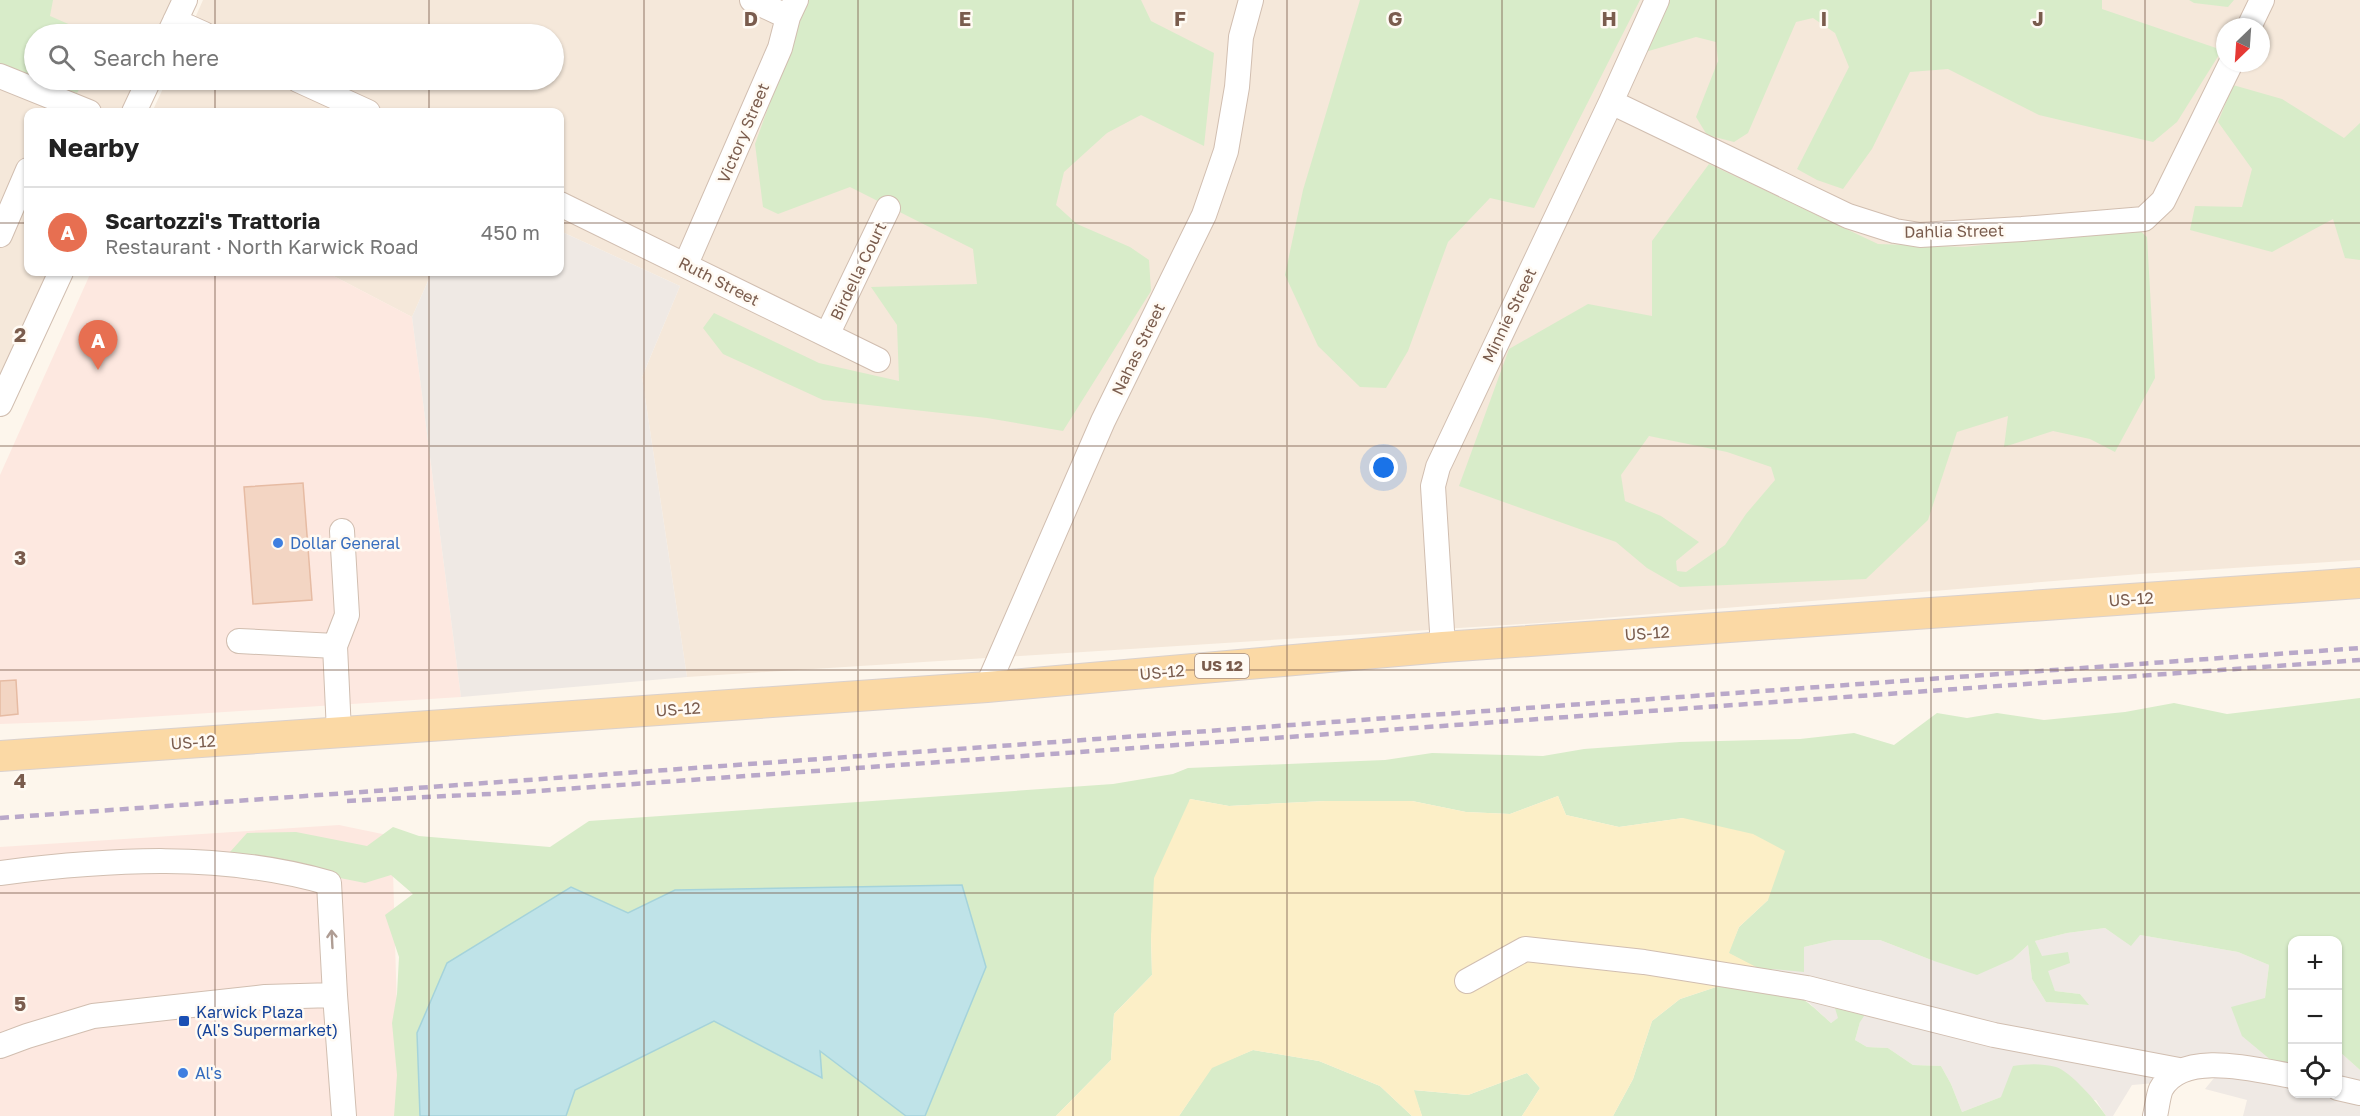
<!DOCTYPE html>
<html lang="en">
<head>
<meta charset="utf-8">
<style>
	:root { --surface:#fff; --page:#f6f6f6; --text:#222; --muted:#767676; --line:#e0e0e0; --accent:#e76f51 }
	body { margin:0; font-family:"Golos Text",sans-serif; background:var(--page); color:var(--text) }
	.controls { position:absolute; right:18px; bottom:18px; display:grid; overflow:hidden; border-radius:12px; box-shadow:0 2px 4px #0004 }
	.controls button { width:54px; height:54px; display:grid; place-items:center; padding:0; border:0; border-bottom:2px solid var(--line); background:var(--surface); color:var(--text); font:30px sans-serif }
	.compass { position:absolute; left:2216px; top:18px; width:54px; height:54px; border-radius:50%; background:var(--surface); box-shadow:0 2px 4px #0004; rotate:205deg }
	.you { position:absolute; left:1384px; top:468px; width:21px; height:21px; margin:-15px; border:4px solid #fff; border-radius:50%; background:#1a73e8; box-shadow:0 0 0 9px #1a73e833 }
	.badge { display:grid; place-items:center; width:39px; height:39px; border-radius:50%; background:var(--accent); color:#fff; font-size:20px; font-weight:700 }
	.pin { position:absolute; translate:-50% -50px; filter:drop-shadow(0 2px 3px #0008) }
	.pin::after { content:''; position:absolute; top:32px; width:21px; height:18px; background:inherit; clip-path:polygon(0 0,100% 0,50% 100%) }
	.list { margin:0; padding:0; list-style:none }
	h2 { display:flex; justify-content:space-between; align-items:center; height:78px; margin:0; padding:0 24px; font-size:26px }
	h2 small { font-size:20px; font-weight:400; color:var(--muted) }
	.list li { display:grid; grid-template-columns:39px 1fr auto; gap:18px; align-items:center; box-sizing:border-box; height:90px; padding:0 24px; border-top:2px solid var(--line) }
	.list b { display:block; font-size:22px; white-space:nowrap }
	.list p { margin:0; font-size:20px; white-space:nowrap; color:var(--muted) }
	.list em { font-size:20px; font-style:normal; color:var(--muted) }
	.icon { flex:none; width:33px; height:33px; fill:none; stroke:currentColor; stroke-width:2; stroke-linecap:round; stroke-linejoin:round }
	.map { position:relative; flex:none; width:2360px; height:1116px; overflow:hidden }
	.search { position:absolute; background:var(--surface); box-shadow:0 2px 4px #0004; left:24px; top:24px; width:540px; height:66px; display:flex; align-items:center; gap:15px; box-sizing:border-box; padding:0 21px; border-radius:33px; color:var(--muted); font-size:22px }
	.panel { position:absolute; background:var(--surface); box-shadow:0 2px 4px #0004; left:24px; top:108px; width:540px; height:168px; border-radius:12px }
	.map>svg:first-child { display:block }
</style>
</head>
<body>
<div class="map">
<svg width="2360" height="1116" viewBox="0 0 2360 1116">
	<rect width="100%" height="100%" fill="#fdf6ec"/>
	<path fill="#f5e8da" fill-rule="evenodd" d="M0,0H174L158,34H34V80H138L124,112H28V272H51L0,379Z
		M203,0H2360V560L2140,574L1554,622L687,677L642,377L680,286L560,231V112H152L167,80H554V34H188ZM2225,27H2261V63H2225Z
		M326,272H432L412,317Z"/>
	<path fill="#fde8e0" d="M91,272H326L412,317L461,697L84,721L0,724V475Z
		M339,825L392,836L400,1116H0V847Z"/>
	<path fill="#efe9e4" d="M560,231L680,286L642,377L687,677L461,697L412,317L432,272H560Z
		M2105,928L2117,936L2140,935L2238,952L2269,965L2265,998L2292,1068V1094H2338V1052L2341,1053L2360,1070V1116H2243L2247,1100L2205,1089L2214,1078L2132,1085L2113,1116H2106L2096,1100L2001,1097L1962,1112L1951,1084L1941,1066L1913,1065L1888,1048L1867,1047L1855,1040L1860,1022L1839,1018L1831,1023L1807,1001L1766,989L1772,969L1804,947L1834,940H1880L1934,961L2013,959L2028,945L2032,979L2046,1002L2088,1005L2080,994L2055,991L2035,941L2067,933Z"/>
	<path fill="#d8ecc9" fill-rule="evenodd" d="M0,0H53L50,16L73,26L83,34H34V77L0,64Z
		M807,0H1141L1151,21L1214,53L1204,146L1141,115L1107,133L1064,172L1056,205L1077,224L1130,247L1149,260L1151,291L1063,431L987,418L823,400L723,354L703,328L714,313L819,363L899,381L897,325L871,287L977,284L973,249L850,187L778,214L763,207L755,144Z
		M1360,0H1640L1534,208L1490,198L1448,242L1408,351L1386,388L1360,387L1318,346L1285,275L1303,190Z
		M1666,0H2102V9L2222,50L2177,122L2153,142L2039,115L1948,69L1910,72L1872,149L1843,189L1817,180L1797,169L1849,67L1835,33L1813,18L1796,22L1748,133L1734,142L1707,135L1696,117L1718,61L1716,42L1696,37L1642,53Z
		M2189,0H2234L2228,7L2194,3Z
		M40,80H85L77,93Z
		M2233,85L2282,99L2344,138L2360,123V260L2345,258L2333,219L2272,252L2190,230L2195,206L2242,207L2252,169L2218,122Z
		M1709,164L1878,244L1965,247L2136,227L2147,237L2155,378L2115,452L2090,439L2053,431L2004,447L2008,416L1957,432L1928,520L1866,579L1680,587L1647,568L1616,542L1459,486L1509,349L1588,304L1652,316V241ZM1649,436L1727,452L1771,467L1775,480L1746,514L1725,545L1686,572L1677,571L1676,561L1699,542L1661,516L1625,501L1621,475Z
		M2360,698V1070L2341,1053L2338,1052V940H2292V1068L2278,1066L2242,1036L2231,1007L2265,998L2269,965L2238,952L2140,935L2131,946L2105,928L2067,933L2035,941L2042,956L2068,952L2070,963L2048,971L2055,991L2080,994L2089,1005L2046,1002L2032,979L2028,945L2013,959L1977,975L1934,961L1880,940H1834L1804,947V972L1772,969L1767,989C1800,992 1807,1001 1831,1023L1838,1018L1834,1005L1868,1010L1860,1022L1855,1040L1867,1047L1888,1048L1913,1065L1941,1066L1951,1084L1962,1112L2001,1097L2013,1066C2027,1064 2041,1063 2056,1067C2070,1071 2098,1103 2106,1116H1613L1633,1079L1652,1021L1680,999L1719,986L1760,988L1759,969L1728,953L1739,927L1768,900L1683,818L1619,827L1566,815L1558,796L1510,814L1466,812L1412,801H1325L1229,806L1190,799L1151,936L1152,975L1114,1014L1111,1060L1056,1116H925L986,967L675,890L628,913L571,887L417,1033L420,1116H394L397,1075L392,1023L397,994L399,957L385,915L413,894L391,875L365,883L320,874L251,868L230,852L247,833L296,832L367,846L393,827L419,836L550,847L589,821L1113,784L1173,774L1188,768L1385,760L1432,753L1543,756L1584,749L1680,742L1800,739L1854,733L1894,745L1937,713L1967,718L1997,713L2044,720L2125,712L2174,703L2227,714Z
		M714,1021L821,1078L819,1050L906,1116H566L575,1090Z
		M1253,1050L1319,1061L1380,1086L1412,1116H1179L1212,1067Z
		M1527,1073L1540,1088L1522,1116H1422L1413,1090L1468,1095Z"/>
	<path fill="#fcefc7" d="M1558,796L1566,815L1619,827L1683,818L1753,834L1785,851L1768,900L1739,927L1729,953L1760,969V989L1719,986L1680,999L1652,1021L1633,1079L1613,1116H1522L1540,1088L1527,1073L1468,1095L1414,1090L1422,1116H1412L1380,1086L1319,1061L1253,1050L1212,1068L1179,1116H1056L1111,1060L1114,1014L1152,975L1151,936L1154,878L1190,799L1229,806L1325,801H1412L1466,812L1510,814Z"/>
	<path fill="#bfe3e8" stroke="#a5d3da" stroke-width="1.5" d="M962,885L986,967L925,1116H906L820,1051L822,1078L714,1021L575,1090L566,1116H420L417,1033L447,963L571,887L628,913L675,890Z"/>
	<path fill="#f3d5c3" stroke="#e6bba3" stroke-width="1.5" d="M303,483L312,600L253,604L244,487Z
		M16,680L18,714L0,716V681Z"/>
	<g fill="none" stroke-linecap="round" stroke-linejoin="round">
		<defs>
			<path id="minor" d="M752,0L788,17
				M175,21L204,34
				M2249,27L2262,0
				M169,34L185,0
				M0,76L89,112
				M298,80L368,112
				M1611,102L1848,216L1895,231L1920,235L2022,229L2144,219L2163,201L2231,63
				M134,112L149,80
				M560,204L878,360
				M0,235L28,170
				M686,264L780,48L788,17L796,0
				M827,335L888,208
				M0,404L61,272
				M239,641L335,646
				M1443,647L1433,486L1438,467L1611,102L1657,0
				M987,687L1103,421L1204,215L1226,151L1237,87L1241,37L1251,0
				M339,732L335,646L347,615L342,531
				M0,873C110,859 222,852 329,883L335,995L344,1116
				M1467,981L1525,949L1644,962L1807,988L1994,1035L2179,1070
				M0,1046L27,1036L93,1016L265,997L335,995
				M2338,1088L2360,1093
				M2155,1116C2157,1108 2158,1096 2161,1089C2182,1049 2257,1070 2292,1076"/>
			<path id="major" d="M0,756L987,687L1443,647L2360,583"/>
		</defs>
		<use href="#minor" stroke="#d1beb0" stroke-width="26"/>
		<use href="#major" stroke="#dad1cd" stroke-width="32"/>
		<use href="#minor" stroke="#fff" stroke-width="24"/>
		<use href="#major" stroke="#fbd9a5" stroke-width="30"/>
		<path stroke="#b9a8c9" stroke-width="4.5" stroke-dasharray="9 6" stroke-linecap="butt" d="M347,801L509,793L2360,660
			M0,818L2360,648"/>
	</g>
	<defs><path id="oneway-shaft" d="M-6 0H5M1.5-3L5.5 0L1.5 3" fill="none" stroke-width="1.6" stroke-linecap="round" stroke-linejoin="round" transform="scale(1.5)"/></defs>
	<use stroke="#af9d94" href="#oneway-shaft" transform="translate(332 939) rotate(-93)"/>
	<path fill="none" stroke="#7a5c4d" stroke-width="1.5" stroke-opacity="0.55" d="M215,0V34M429,0V34M644,0V1116M858,0V1116M1073,0V1116M1287,0V1116M1502,0V1116M1716,0V1116M1931,0V1116M2145,0V1116M215,80V112M429,80V112M0,223H28M560,223H2360M215,272V1116M429,272V1116M0,446H2360M0,670H2360M0,893H2360"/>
	<g fill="#3f7fe0" stroke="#fffaf3" stroke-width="2">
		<circle cx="278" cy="543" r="6"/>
		<circle cx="183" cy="1073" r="6"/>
	</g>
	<rect fill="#1a4fb4" stroke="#fffaf3" stroke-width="2" x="178" y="1015" width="12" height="12" rx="3"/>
	<g text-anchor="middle" stroke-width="5" stroke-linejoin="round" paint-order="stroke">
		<rect fill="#fffaf3" stroke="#a28b7f" stroke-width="1.5" x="1195" y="654" width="54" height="24" rx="4.5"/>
		<g font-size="15" font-weight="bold" fill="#7a5c4d">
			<text x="1222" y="671">US 12</text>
		</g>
		<g font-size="16" fill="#7a5c4d" stroke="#fffaf3">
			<text transform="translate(743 133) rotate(-67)" y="6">Victory Street</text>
			<text transform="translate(1954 231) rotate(-1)" y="6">Dahlia Street</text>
			<text transform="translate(858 271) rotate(-64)" y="6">Birdella Court</text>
			<text transform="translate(719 281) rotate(27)" y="6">Ruth Street</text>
			<text transform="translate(1509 315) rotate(-64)" y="6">Minnie Street</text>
			<text transform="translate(1138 349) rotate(-64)" y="6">Nahas Street</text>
			<text transform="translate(2131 599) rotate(-4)" y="6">US-12</text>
			<text transform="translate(1647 633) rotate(-4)" y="6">US-12</text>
			<text transform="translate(1162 672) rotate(-5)" y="6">US-12</text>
			<text transform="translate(678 709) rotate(-4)" y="6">US-12</text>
			<text transform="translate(193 742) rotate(-4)" y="6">US-12</text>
		</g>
		<g font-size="16" fill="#366cbe" stroke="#fffaf3" text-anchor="start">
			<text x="290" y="549">Dollar General</text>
			<text x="195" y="1079">Al's</text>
		</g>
		<g font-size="16" fill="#164399" stroke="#fffaf3" text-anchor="start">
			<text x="196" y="1018">Karwick Plaza<tspan x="196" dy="18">(Al's Supermarket)</tspan></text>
		</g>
	</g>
	<g font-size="20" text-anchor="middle" font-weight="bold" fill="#7a5c4d" stroke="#fffaf3" stroke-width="5" stroke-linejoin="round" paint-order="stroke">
		<text x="751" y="26">D</text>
		<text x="965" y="26">E</text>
		<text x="1180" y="26">F</text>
		<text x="1395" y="26">G</text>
		<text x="1609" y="26">H</text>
		<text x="1824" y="26">I</text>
		<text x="2038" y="26">J</text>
		<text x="20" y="342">2</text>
		<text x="20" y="565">3</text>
		<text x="20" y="788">4</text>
		<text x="20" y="1011">5</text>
	</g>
</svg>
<div class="controls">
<button>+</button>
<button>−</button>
<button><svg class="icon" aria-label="locate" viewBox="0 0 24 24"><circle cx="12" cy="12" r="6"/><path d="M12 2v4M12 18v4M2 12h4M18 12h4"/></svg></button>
</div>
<svg class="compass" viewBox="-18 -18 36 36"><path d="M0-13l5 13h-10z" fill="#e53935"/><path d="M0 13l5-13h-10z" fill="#767676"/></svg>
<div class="you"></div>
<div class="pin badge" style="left:98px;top:370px">A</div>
<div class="search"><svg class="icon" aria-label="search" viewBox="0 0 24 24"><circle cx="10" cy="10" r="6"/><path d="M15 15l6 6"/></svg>Search here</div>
<section class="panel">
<h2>Nearby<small></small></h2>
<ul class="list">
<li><span class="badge">A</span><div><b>Scartozzi's Trattoria</b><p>Restaurant · North Karwick Road</p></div><em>450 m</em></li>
</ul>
</section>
</div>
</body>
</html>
